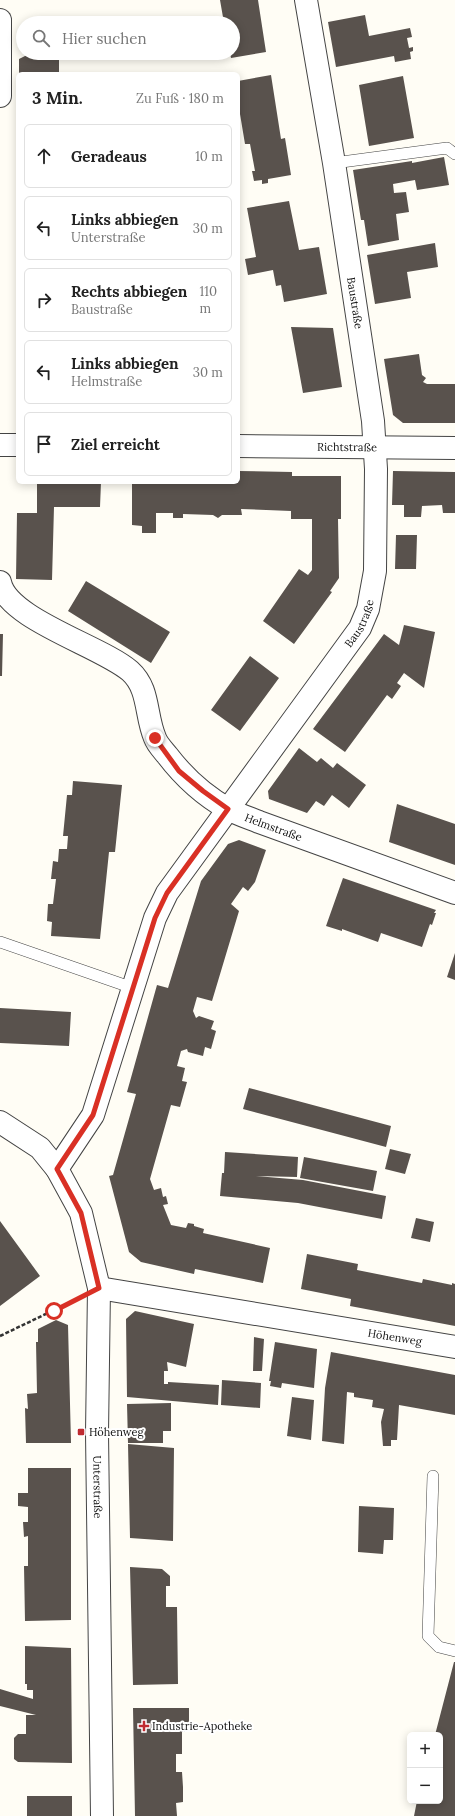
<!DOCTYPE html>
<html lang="de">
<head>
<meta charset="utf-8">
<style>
	:root { --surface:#fff; --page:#f6f6f6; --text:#222; --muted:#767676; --line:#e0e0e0 }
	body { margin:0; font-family:Lora,serif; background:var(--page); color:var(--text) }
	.controls { position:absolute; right:12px; bottom:12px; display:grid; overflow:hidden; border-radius:6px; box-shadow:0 2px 10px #0003 }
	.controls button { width:36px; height:36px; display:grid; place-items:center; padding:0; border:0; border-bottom:1px solid var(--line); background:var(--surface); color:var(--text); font:20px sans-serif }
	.stop { position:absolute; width:12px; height:12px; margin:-9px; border:3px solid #d93025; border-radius:50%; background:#fff }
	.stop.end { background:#d93025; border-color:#fff; box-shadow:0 1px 4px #0008 }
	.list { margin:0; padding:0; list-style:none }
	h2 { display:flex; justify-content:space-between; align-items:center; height:52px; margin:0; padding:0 16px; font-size:17px }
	h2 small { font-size:13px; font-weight:400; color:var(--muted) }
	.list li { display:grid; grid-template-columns:26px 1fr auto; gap:12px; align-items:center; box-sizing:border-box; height:64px; margin:0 8px 8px; padding:0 8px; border:1px solid var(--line); border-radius:6px }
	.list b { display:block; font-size:15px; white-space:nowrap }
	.list p { margin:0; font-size:13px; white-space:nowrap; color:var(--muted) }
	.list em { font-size:13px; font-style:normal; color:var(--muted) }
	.icon { flex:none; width:22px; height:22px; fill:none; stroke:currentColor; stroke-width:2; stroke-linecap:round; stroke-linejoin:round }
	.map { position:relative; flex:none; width:455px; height:1816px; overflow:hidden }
	.search { position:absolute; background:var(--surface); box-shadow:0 2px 10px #0003; left:16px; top:16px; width:224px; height:44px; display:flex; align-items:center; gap:10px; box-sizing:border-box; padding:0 14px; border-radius:22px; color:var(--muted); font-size:15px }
	.panel { position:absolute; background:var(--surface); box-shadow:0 2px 10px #0003; left:16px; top:72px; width:224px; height:412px; border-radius:6px }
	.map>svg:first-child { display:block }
</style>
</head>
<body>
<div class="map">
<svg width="455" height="1816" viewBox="0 0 455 1816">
	<rect width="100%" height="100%" fill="#fffdf5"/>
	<path fill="#59524d" d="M220,0H258L266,52L231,58L230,53H233V23H224Z
		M365,15L369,36L410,28L412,37L407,38L409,48L413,47V51L410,52L411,59L395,62L394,56L336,67L328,22Z
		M31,53H74L59,58V74H19V59Z
		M271,75L281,139L285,138L291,175L268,179V183L262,184V180L254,181L252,171H255L250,144H245L238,102V81Z
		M403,76L414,138L369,146L359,85Z
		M444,157L449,185L417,190L415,180L393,184L394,193L406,192L409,212L396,214L399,240L368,246L364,220H361L353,170L412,161V163Z
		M289,201L299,250L319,247L327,294L284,302L281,285L276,286L273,270L248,275L245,259L256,257L247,208Z
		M435,243L438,267L407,272L411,298L375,304L367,255Z
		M291,327L333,328L342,387L303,393Z
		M419,354L422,375L426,378L423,382L427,384H455V423H403L393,415L384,359Z
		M238,471L292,472V476H341V519H338L339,578L330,591L332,592L294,644L263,621L299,569L308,575L312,570V519H291V511L241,509L242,515H222L218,518L213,515L183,514V518H173V513H156V533H142V526L132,525V482H238Z
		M393,471L455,472V513H443L442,505L422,506L421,517H404V505H392Z
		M37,482H101L100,507H54L52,580L16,579L17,513H37Z
		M396,535H417L416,569H395Z
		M86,581L170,632L151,663L68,611Z
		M404,625L435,632L424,688L404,673L397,683L401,686L392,699L387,695L345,752L313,729L384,634L399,645Z
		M0,634H3L2,676H0Z
		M250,656L279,678L240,731L211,710Z
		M299,748L317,762L321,758L333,768L337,763L366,785L349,808L332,795L324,806L316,801L307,813L269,799L268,791Z
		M73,781L122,785L115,852H109L100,939L51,936L52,922L47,921L48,904H53L56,879H51L53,861L58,862L59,849H67L68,836H63L67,795H72Z
		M397,804L455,824V865L389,842Z
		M239,840L266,850L255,882L248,891L243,887L231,904L239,911L212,1001L197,997L193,1011L196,1018L199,1016L214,1021L211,1029L216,1031L211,1049L205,1047L203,1056L188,1052L187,1049L181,1051L177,1066L185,1068L182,1081L187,1082L180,1107L171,1105L150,1179L154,1190L161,1188L163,1197L166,1196L168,1204L163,1205L171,1225L186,1228L188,1223L194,1224V1226L204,1229L203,1233L270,1248L263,1283L195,1269L194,1274L141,1262L129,1252L109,1176L113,1175L136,1094L127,1092L157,985L168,988L201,881L228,844Z
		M343,878L436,910L434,913H436L432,925L430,924L422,947L381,933L378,942L342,929V931L326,926Z
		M455,953V980L447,977Z
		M0,1008L71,1012L69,1046L0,1043Z
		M249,1088L391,1126L386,1147L243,1109Z
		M390,1149L411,1154L405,1174L385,1169Z
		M225,1152L298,1157L297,1177L256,1176L303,1180L386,1196L382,1219L298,1203L220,1196L222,1173H224Z
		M304,1157L377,1171L373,1191L300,1178Z
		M416,1218L434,1222L430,1242L411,1238Z
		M0,1221L40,1276L0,1306Z
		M307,1254L358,1264L357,1270L422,1283L423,1279L452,1285V1283L455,1284V1326L350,1306L351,1299L301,1289Z
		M135,1311L194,1324L186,1367L167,1362L168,1371H164V1384H168V1382L219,1385L218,1405L127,1397L126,1319Z
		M56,1320L68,1325L71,1443H26L25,1408L28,1409L27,1394L37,1393L36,1342H38V1329Z
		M254,1337L264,1339L262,1371H253Z
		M275,1342L317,1349L314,1388L282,1383L281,1388L270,1386L271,1381H269Z
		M331,1352L455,1375V1415L399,1405L397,1440H391V1446H383L381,1422L384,1409L372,1407L373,1400L354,1397V1393L347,1392L344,1444L322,1441L325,1388Z
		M222,1380L261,1383L260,1408L221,1405Z
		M292,1397L314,1400L311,1440L287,1436Z
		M171,1403V1431H163V1443H128L127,1404Z
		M128,1444L174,1448L173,1541L130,1538Z
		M28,1468H71V1620L25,1621L24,1566H28V1536L24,1537L23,1522H28V1507L18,1506V1493H28Z
		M359,1506L394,1508L393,1540H384L383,1554L358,1552Z
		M130,1567L162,1569L170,1576V1586H166V1607H177L178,1684L133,1685Z
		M25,1646L71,1648L72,1763L18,1762L14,1759V1738L18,1734H26V1715H36L0,1706V1689L33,1699V1690H27V1684H25Z
		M454,1662H455V1816H414L417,1801H440V1735H435Z
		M133,1708H189V1724H185V1732H182V1754H176V1772H182L183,1787V1802L176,1803L177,1816H135Z
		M27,1796H72V1816H27Z"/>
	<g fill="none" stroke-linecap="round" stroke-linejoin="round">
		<defs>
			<path id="service" d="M334,163L447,148L455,154
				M0,942L133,988
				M433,1476L428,1636L439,1647L455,1651"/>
			<g id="minor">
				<path d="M0,20V96"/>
				<path d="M0,445H18"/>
				<path id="s1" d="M238,446L455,448"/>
				<path id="s2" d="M0,582C7,619 101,646 130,671C150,689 145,715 155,738C157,744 163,750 167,755C183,776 205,796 228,809C237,814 249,818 259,822L455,893"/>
				<path id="s3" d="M57,1169L93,1115L155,918L167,893L360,628L368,609L375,571L376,469L373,421L334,163L306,0"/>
				<path id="s4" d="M99,1288L455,1347"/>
			</g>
			<g id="tertiary">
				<path id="s5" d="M0,1122L40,1148L57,1169L81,1213L99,1288L97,1433L102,1816"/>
			</g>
		</defs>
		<use href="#service" stroke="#444" stroke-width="12"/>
		<use href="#minor" stroke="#444" stroke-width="24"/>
		<use href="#tertiary" stroke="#444" stroke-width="24"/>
		<path stroke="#333" stroke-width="2.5" stroke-dasharray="4 2" stroke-linecap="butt" d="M0,1336L75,1300"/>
		<use href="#service" stroke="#fff" stroke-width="11"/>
		<use href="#minor" stroke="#fff" stroke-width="22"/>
		<use href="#tertiary" stroke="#fff" stroke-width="22"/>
	</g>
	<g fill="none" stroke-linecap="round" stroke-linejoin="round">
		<path stroke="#d93025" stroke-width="5" d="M54,1311L99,1288L81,1213L57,1169L93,1115L155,918L167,893L228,809L203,791L179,771L155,738"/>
	</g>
	<g fill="#bf2b30" stroke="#fff" stroke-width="1.5">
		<rect x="77" y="1428" width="8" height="8" rx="2"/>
		<path d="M142 1720h4v4h4v4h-4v4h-4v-4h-4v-4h4z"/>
	</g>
	<g text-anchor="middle" stroke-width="4" stroke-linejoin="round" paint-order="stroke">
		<g font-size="11" fill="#111" stroke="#fff">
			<text transform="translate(355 303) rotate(81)" y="4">Baustraße</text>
			<text dy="4" stroke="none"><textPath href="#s1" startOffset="109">Richtstraße</textPath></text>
			<text dy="4" stroke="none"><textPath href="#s3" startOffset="631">Baustraße</textPath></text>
			<text dy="4" stroke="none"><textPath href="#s2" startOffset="385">Helmstraße</textPath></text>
			<text dy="4" stroke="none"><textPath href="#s4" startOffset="300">Höhenweg</textPath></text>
			<text dy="4" stroke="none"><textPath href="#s5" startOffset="401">Unterstraße</textPath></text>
		</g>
		<g font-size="11" fill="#111" stroke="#fff" text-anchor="start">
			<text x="89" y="1436">Höhenweg</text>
			<text x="152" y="1730">Industrie-Apotheke</text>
		</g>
	</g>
</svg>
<div class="controls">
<button>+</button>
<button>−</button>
</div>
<div class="stop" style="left:54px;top:1311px"></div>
<div class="stop end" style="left:155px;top:738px"></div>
<div class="search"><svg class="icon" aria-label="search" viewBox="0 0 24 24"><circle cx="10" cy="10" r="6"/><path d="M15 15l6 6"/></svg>Hier suchen</div>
<section class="panel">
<h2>3 Min.<small>Zu Fuß · 180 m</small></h2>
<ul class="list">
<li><svg class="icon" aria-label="ahead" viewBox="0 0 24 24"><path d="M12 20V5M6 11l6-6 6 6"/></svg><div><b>Geradeaus</b></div><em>10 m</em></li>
<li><svg class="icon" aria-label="left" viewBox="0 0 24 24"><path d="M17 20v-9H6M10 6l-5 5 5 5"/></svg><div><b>Links abbiegen</b><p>Unterstraße</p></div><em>30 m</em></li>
<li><svg class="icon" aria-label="right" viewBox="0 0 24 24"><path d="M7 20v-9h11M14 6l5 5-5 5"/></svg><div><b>Rechts abbiegen</b><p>Baustraße</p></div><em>110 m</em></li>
<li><svg class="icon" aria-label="left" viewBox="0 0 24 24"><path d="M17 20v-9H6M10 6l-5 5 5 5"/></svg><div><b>Links abbiegen</b><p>Helmstraße</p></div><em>30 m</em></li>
<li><svg class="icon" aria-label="arrive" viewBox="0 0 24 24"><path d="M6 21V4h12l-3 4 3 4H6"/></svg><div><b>Ziel erreicht</b></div></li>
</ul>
</section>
</div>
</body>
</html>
